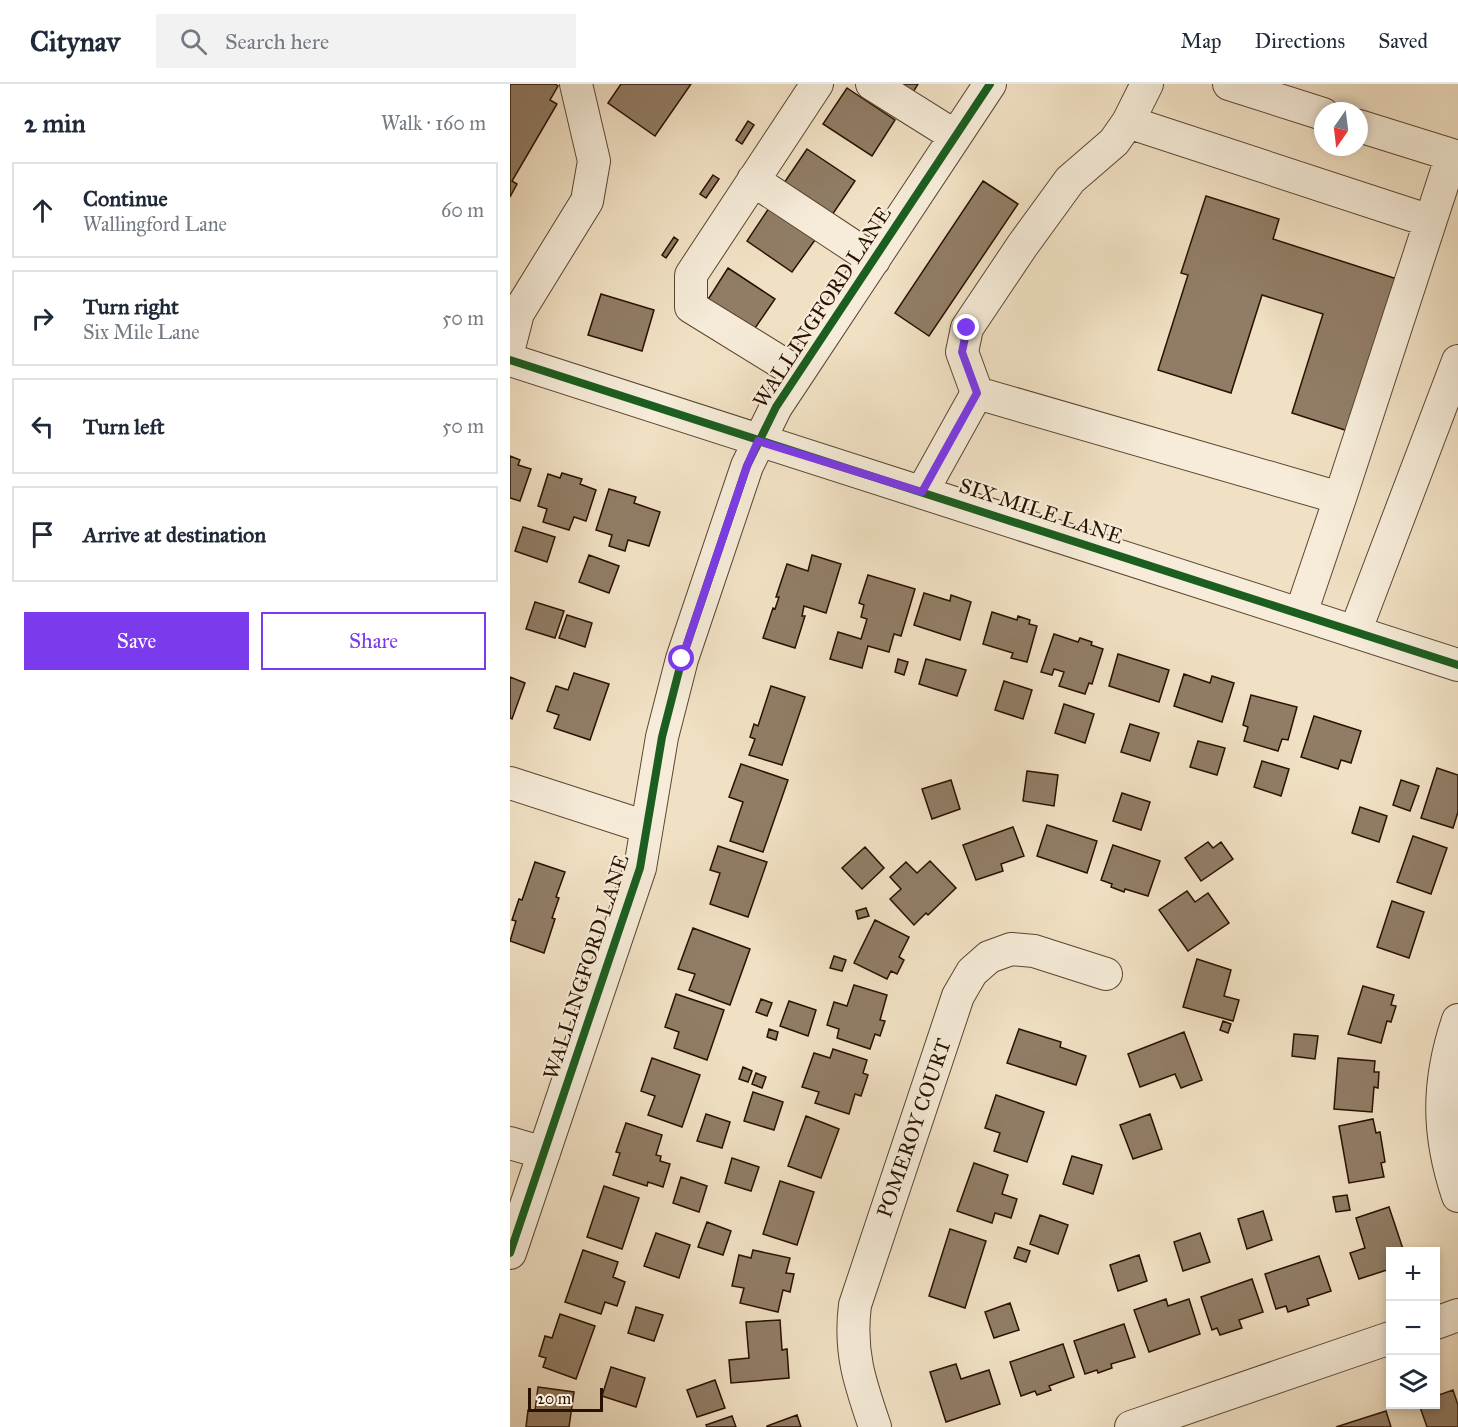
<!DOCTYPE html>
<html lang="en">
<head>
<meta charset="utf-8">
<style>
	:root { --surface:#fff; --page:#f2f2f3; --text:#1f2937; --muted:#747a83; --line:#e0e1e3; --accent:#7c3aed }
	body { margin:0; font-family:"IM FELL Great Primer",serif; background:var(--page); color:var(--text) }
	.controls { position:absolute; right:18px; bottom:18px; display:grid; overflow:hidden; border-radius:0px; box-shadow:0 3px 9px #0003 }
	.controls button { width:54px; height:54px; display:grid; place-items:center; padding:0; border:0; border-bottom:2px solid var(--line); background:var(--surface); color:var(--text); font:30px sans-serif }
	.compass { position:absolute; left:804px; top:18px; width:54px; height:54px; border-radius:50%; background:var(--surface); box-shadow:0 3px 9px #0003; rotate:194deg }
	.scale { position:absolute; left:18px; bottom:15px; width:75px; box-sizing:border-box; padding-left:6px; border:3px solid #291100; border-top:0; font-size:16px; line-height:21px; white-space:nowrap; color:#291100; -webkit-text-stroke:4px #f6ecd9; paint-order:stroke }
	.stop { position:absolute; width:18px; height:18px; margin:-14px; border:4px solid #7c3aed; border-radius:50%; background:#fff }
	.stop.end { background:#7c3aed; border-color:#fff; box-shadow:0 2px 6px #0008 }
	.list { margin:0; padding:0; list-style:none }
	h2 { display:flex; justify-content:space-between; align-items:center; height:78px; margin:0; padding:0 24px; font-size:26px }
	h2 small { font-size:20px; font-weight:400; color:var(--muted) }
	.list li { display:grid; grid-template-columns:39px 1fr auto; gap:18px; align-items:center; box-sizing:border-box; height:96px; margin:0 12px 12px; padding:0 12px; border:2px solid var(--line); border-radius:0px }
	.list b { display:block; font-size:22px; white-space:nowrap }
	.list p { margin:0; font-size:20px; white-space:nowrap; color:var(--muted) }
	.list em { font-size:20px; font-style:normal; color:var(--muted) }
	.actions { display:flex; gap:12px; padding:18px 24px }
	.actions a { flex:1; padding:14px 0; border:2px solid var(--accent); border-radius:0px; text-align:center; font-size:21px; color:var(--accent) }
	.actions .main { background:var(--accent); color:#fff }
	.icon { flex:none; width:33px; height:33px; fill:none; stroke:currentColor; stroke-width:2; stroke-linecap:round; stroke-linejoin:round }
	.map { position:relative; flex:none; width:948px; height:1343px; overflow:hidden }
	header { display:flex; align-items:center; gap:36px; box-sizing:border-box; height:84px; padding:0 30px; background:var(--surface); border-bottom:2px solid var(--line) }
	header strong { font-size:28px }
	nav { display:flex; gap:33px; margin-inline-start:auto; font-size:21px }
	.search { width:420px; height:54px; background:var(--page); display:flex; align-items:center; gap:15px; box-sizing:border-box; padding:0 21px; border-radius:0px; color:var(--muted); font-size:22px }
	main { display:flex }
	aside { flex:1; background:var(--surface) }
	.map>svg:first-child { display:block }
</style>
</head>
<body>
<header>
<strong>Citynav</strong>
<div class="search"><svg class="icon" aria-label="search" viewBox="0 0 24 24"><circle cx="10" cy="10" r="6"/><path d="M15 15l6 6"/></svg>Search here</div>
<nav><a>Map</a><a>Directions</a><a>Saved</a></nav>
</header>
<main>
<aside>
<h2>2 min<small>Walk · 160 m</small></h2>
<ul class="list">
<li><svg class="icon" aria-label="ahead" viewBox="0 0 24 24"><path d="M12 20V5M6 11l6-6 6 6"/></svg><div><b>Continue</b><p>Wallingford Lane</p></div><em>60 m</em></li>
<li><svg class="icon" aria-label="right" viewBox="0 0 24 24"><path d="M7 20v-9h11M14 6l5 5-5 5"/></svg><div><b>Turn right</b><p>Six Mile Lane</p></div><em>50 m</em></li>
<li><svg class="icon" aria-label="left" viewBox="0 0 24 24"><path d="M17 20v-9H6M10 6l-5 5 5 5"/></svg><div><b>Turn left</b></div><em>50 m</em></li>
<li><svg class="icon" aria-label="arrive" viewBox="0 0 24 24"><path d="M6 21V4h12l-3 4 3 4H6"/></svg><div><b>Arrive at destination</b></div></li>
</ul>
<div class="actions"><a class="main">Save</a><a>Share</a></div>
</aside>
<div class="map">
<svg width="948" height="1343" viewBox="0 0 948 1343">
	<rect width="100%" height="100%" fill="#f1e1c4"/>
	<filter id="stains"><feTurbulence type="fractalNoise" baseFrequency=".00333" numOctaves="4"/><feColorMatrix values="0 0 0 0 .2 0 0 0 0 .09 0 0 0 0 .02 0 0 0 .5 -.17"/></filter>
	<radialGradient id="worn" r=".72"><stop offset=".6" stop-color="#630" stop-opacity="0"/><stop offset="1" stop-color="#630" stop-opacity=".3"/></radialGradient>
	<path fill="#917d66" stroke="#291100" stroke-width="1.5" d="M0,0H45L48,2L40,16L47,20L2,97L7,100L0,113Z
		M111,0H181L145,52L98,19Z
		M386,0H408L402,10Z
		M337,4L385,36L362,72L313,40Z
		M238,37L244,41L232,60L226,56Z
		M297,65L345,97L320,134L272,102Z
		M203,91L209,95L196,114L190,110Z
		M473,97L508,120L419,252L385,229Z
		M696,112L769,135L763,155L887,195L838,347L782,329L813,230L752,211L721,309L648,286L678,191L671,189Z
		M259,124L305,156L282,188L237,157Z
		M164,153L168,156L156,174L152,171Z
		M218,184L265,215L243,247L197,217Z
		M91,210L144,226L132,267L78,251Z
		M0,372L10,376L8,381L21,385L10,417L0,414Z
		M52,389L72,395L70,400L86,406L76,437L64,433L59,446L33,438L37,425L28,422L38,390L50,394Z
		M99,405L126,413L124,419L150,428L139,462L118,456L115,467L99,462L102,451L86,446Z
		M13,443L45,453L37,478L5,467Z
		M79,471L109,482L99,509L69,498Z
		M302,471L331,480L316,529L294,522L292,532H295L285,564L253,554L263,524L265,525L269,513H266L277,480L298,487Z
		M358,491L405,505L391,552L384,550L379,568L358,562L352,584L320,575L328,548L351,555L357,535L351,533L354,521L349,519Z
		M414,509L440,517L441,511L461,518L450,556L404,541Z
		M25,518L54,527L45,554L16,545Z
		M482,528L507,536L508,532L520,536L519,540L527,542L517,578L501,574L503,569L473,560Z
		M57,531L82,539L75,563L49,554Z
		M544,550L568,558L570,554L582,558L581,561L593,565L582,600L579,599L575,610L549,602L554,588L544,585L542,591L531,588Z
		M608,570L659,586L649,618L599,602Z
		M388,575L398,578L394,591L385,588Z
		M416,575L456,586L447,612L409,600Z
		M64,589L99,600L80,656L44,644L49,631L37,627L46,602L58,606Z
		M674,590L700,599L702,592L724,599L712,638L664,622Z
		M0,593L15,599L2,635L0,634Z
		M494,597L522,606L513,635L485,626Z
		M261,602L295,613L272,681L239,671L245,655L240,653L244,640L248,642Z
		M741,611L787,623L778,656L772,655L768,667L734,657L738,643L733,641Z
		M554,620L584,630L575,659L545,649Z
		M804,632L851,647L841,679L831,676L828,685L791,673Z
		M620,640L649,649L640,677L611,668Z
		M688,657L715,664L707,691L680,683Z
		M752,677L779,685L771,712L744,703Z
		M231,680L278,696L253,768L220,757L233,718L219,713Z
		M927,684L948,691V728L943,744L911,734Z
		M517,687L548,691L544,722L513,717Z
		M441,696L450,725L422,735L412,705Z
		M891,696L909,702L900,727L883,721Z
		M612,709L640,718L631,746L603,737Z
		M850,723L877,732L869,758L842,749Z
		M537,741L587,757L577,789L527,772Z
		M503,743L514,772L491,780L493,787L466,796L453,761Z
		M903,752L937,764L921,810L887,798Z
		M698,758L703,764L711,758L723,775L691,797L675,774Z
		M603,761L650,777L638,812L615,805L614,808L601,803L602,800L591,796Z
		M208,762L257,778L238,833L200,820L210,789L200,786Z
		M355,763L374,784L352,805L332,784Z
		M420,777L446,804L418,831L416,829L404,841L380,815L391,805L380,793L396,778L407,789Z
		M25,778L55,788L46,813L49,814L42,834L45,835L34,869L0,857L6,837L2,836L9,815L12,816Z
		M677,807L685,818L698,809L719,839L678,867L649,826Z
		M882,817L914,828L899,874L867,863Z
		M356,824L359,832L348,835L346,827Z
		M365,836L399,853L389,873L394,876L387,890L381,887L377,895L344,879Z
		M183,844L240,865L220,921L179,906L185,890L168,885Z
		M324,872L336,876L332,887L320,884Z
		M687,875L721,886L714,912L729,916L723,937L673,923Z
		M344,901L377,911L370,936L375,937L370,952L365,950L360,965L327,954L329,945L317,941L324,918L337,922Z
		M853,902L884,911L881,921L886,922L881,938L877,937L871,959L838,950Z
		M166,910L214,926L197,976L164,964L169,948L155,943Z
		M251,915L262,919L257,932L246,928Z
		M279,917L306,926L298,952L270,942Z
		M713,937L721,940L718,949L710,946Z
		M259,945L268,948L266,956L257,953Z
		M509,945L551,958L550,963L576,972L566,1001L497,979Z
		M674,948L692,996L671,1004L665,990L630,1003L618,970Z
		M784,950L808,952L805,975L782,972Z
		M323,965L357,976L353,989L358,991L351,1012L345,1010L339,1030L305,1019L309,1008L292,1003L304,969L320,974Z
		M142,974L190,991L172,1043L138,1031L145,1012L131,1007Z
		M828,974L865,977L864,988H869L868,1004L864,1003L862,1028L824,1025Z
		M233,983L242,987L238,998L229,995Z
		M246,989L256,993L252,1004L242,1000Z
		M243,1008L273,1018L264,1046L234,1037Z
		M486,1011L534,1028L517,1078L484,1067L490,1049L475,1044Z
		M196,1030L220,1038L212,1064L187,1057Z
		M640,1030L652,1065L623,1075L610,1041Z
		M296,1032L329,1045L311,1094L278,1082Z
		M863,1035L866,1049L870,1048L875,1078L871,1079L874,1093L839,1099L829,1042Z
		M116,1039L152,1051L146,1071L151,1072L150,1077L160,1080L153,1103L138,1098L137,1102L103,1091L110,1069L106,1068Z
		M562,1072L592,1081L583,1110L553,1100Z
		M222,1074L249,1083L241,1107L215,1099Z
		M464,1079L498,1091L492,1110L507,1115L501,1134L485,1129L482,1139L447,1127Z
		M171,1093L197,1102L189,1128L163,1119Z
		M270,1097L304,1108L287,1161L253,1150Z
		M94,1102L129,1114L112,1165L77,1153Z
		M837,1111L840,1126L826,1128L823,1113Z
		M879,1123L894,1168H880V1185L849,1195L840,1169L855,1164L846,1134Z
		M753,1127L762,1156L737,1165L728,1135Z
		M530,1131L558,1141L548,1170L520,1160Z
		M197,1138L221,1147L213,1171L188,1163Z
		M440,1145L476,1157L455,1224L419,1212Z
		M146,1149L180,1161L169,1194L134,1182Z
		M690,1149L700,1178L673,1187L664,1158Z
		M508,1163L520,1167L516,1178L504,1174Z
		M73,1166L108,1178L103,1193L115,1198L107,1222L95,1218L91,1230L55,1218Z
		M243,1166L280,1174L276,1189L284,1190L280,1208L273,1206L268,1228L230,1219L234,1204L222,1202L229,1171L241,1174Z
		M629,1171L637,1197L608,1207L600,1181Z
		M809,1172L821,1207L797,1215L799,1221L778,1228L776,1222L766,1225L755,1190Z
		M742,1195L753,1228L729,1236L732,1244L710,1251L707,1244L702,1246L691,1213Z
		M656,1215L658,1222L679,1215L690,1250L639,1268L624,1226Z
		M500,1219L509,1246L484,1254L475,1228Z
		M126,1223L153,1231L144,1257L118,1249Z
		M50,1230L85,1242L66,1295L33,1283L36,1274L29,1272L35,1252L42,1254Z
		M270,1236L272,1266L277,1265L279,1294L221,1299L219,1276L239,1274L236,1238Z
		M614,1240L625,1273L601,1280L602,1284L588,1289L587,1286L575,1290L564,1257Z
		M553,1260L564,1293L539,1302L541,1306L527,1311L525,1307L511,1312L500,1278Z
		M446,1280L451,1295L479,1286L490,1320L436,1338L420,1288Z
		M101,1283L135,1294L126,1323L92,1312Z
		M205,1296L215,1324L187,1333L177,1306Z
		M28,1303L64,1308L59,1343H16L18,1326L25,1327Z
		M943,1306L948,1321V1343H917L909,1320H926V1312Z
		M876,1327L881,1343H826Z
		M287,1331L291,1343H257V1342Z
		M222,1332L226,1343H197L196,1341Z"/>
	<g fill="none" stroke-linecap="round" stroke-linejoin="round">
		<defs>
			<path id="minor" d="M362,0L445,52
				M719,0L813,30
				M618,38L920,137
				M243,96L364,176
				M0,260L8,229L77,117L84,77L66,0
				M0,276L948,581
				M288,289L181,223V191L307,0
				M467,309L830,414
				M467,309L452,268L457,244L512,162L560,96L604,58L618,38L637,0
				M412,408L467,309
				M791,529L830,414L942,71L849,42
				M845,548L948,277
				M0,699L136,743
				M948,936C927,998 927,1050 948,1112
				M0,1059L34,1069
				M0,1169L130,784L152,653L172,575L237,382L266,323L480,0
				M926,1239L948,1231
				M365,1343C350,1299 339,1268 345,1221L448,912L462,888L479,873L501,865L524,867L596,890
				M621,1343L880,1254"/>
		</defs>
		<use href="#minor" stroke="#5b4531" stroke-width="34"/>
		<use href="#minor" stroke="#f6ecd9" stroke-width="32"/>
		<defs>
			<path id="cycleway" d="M0,276L948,581
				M0,1169L130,784L152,653L172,575L237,382L266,323L480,0"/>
		</defs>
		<use href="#cycleway" stroke="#f6ecd9" stroke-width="11"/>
		<use href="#cycleway" stroke="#1b5e20" stroke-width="8"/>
	</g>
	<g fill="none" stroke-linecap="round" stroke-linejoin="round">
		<path stroke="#7c3aed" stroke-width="8" d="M172,575L237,382L248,357L412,408L467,309L452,268L457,244"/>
	</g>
	<g text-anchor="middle" stroke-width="4.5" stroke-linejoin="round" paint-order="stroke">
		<g font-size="21" fill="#291100" stroke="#f6ecd9">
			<text transform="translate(312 223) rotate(-57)" y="7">WALLINGFORD LANE</text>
			<text transform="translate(531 427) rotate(18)" y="7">SIX MILE LANE</text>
			<text transform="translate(76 883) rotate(-72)" y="7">WALLINGFORD LANE</text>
			<text transform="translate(404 1044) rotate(-71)" y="7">POMEROY COURT</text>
		</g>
	</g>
	<rect width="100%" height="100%" filter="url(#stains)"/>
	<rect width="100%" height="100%" fill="url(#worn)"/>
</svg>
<div class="controls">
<button>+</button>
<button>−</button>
<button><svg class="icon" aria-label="layers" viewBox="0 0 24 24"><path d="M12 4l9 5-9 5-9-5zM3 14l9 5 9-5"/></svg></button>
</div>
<svg class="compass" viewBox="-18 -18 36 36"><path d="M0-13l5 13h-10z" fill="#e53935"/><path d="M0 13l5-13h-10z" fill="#747a83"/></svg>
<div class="scale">20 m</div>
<div class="stop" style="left:172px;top:575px"></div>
<div class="stop end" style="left:457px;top:244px"></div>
</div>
</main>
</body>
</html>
